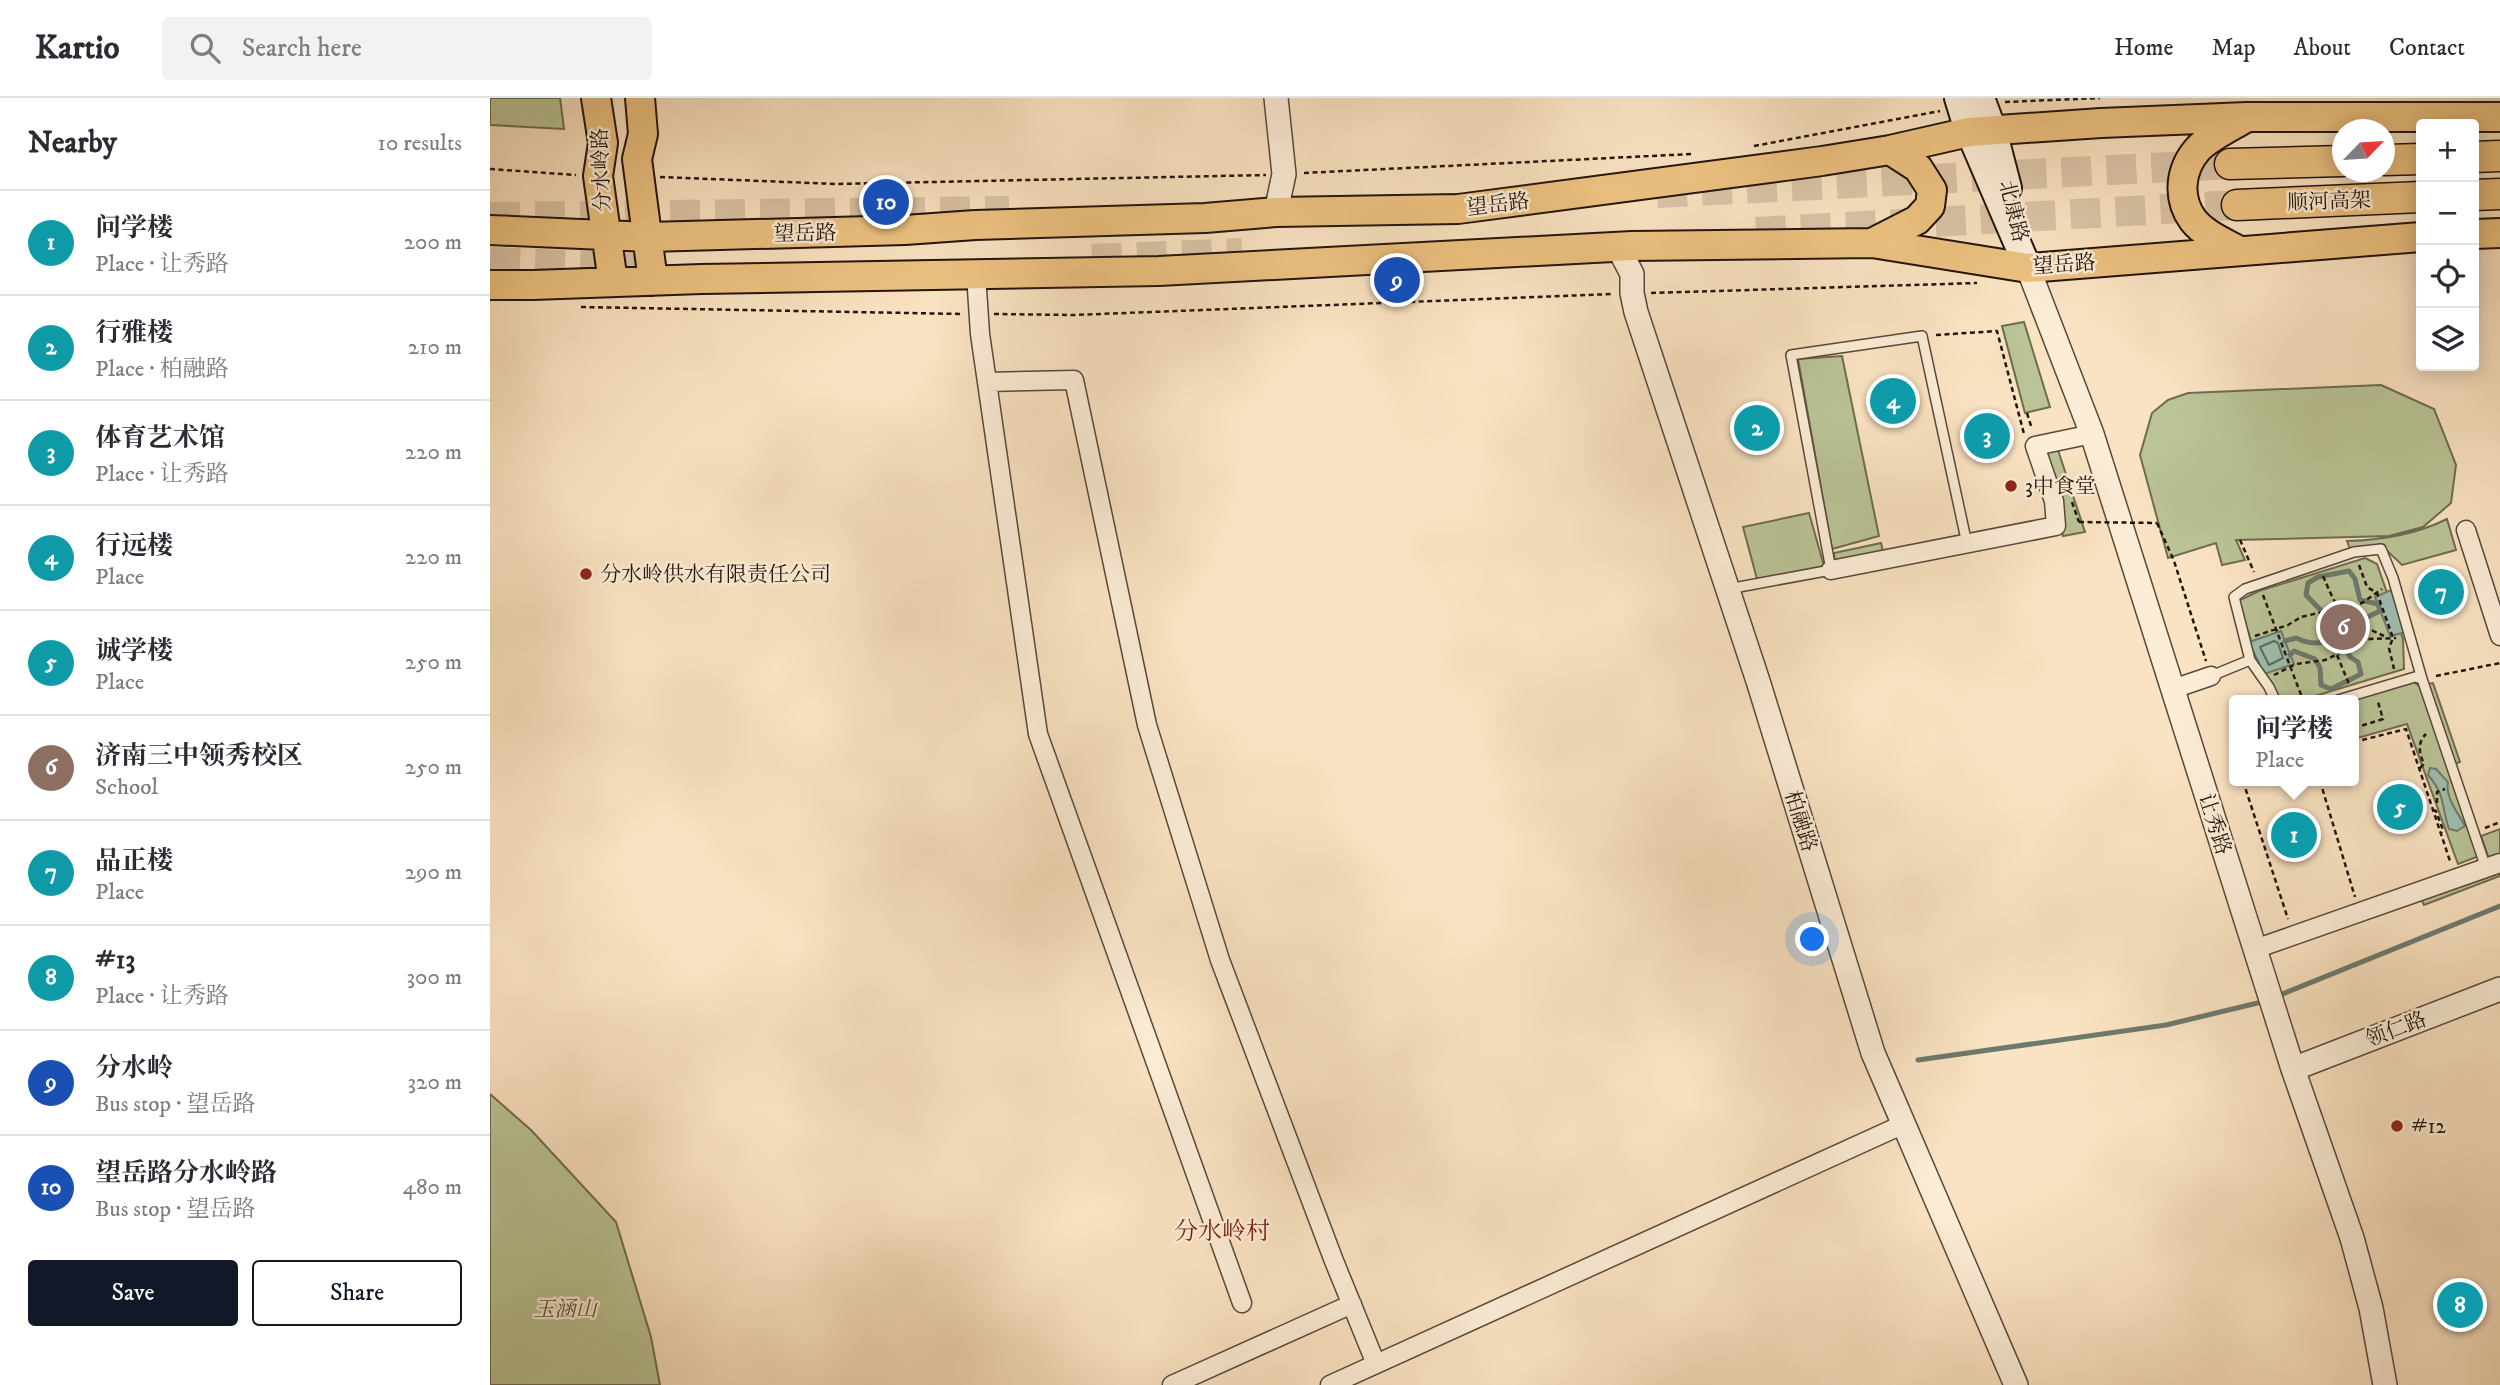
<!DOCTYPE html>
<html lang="en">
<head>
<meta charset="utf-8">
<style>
	:root { --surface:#fff; --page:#f2f2f3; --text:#2b2b33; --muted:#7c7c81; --line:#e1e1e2; --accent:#111827 }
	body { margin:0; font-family:"IM FELL DW Pica","Noto Serif SC",serif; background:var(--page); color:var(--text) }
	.controls { position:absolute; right:21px; top:21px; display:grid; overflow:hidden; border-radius:7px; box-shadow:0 4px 18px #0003 }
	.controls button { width:63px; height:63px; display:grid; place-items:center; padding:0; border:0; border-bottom:2px solid var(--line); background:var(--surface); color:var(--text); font:35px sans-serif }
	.compass { position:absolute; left:1842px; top:21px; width:63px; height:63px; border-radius:50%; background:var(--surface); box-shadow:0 4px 18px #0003; rotate:65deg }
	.you { position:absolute; left:1323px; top:842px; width:24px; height:24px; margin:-18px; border:5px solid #fff; border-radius:50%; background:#1a73e8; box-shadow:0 0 0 10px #1a73e833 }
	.badge { display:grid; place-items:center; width:46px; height:46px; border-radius:50%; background:var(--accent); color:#fff; font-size:23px; font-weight:700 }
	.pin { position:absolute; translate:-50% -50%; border:4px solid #fff; box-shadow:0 2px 7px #0006 }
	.popup { position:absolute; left:1739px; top:597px; width:130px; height:91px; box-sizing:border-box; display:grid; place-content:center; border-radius:7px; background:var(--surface); filter:drop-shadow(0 2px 5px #0005); font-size:23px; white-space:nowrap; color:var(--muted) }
	.popup b { font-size:26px; color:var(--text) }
	.popup::after { content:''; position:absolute; left:50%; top:100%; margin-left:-14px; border:14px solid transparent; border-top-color:var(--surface) }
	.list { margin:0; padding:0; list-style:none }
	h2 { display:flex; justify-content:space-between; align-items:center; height:91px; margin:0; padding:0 28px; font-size:30px }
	h2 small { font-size:23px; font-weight:400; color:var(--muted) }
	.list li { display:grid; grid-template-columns:46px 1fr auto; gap:21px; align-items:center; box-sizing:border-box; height:105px; padding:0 28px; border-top:2px solid var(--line) }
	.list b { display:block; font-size:26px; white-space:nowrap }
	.list p { margin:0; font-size:23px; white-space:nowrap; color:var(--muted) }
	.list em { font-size:23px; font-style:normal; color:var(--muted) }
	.actions { display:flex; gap:14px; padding:21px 28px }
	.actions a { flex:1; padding:16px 0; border:2px solid var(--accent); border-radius:7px; text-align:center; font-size:24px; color:var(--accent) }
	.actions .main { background:var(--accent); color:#fff }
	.icon { flex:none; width:38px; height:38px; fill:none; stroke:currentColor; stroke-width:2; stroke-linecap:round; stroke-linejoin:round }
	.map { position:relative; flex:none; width:2010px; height:1287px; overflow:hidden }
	header { display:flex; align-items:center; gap:42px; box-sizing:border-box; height:98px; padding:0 35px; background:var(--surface); border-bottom:2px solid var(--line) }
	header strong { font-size:33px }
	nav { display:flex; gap:38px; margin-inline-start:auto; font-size:24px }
	.search { width:490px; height:63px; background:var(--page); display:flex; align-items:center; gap:18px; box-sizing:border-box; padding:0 24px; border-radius:7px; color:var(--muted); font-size:26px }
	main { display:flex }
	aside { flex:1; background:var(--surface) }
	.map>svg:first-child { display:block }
</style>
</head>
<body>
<header>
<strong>Kartio</strong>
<div class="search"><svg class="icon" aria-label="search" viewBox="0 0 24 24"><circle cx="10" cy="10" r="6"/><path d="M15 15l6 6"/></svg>Search here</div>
<nav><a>Home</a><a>Map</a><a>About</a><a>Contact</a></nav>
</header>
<main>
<aside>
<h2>Nearby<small>10 results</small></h2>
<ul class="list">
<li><span class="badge" style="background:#0f9aa8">1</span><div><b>问学楼</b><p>Place · 让秀路</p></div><em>200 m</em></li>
<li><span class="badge" style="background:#0f9aa8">2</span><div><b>行雅楼</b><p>Place · 柏融路</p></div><em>210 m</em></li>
<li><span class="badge" style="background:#0f9aa8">3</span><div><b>体育艺术馆</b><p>Place · 让秀路</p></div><em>220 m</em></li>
<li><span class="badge" style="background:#0f9aa8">4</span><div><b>行远楼</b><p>Place</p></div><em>220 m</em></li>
<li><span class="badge" style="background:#0f9aa8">5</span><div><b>诚学楼</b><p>Place</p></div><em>250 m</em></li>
<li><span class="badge" style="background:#8d6e63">6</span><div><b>济南三中领秀校区</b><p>School</p></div><em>250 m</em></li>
<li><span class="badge" style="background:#0f9aa8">7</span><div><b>品正楼</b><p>Place</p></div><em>290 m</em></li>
<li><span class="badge" style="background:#0f9aa8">8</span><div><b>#13</b><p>Place · 让秀路</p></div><em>300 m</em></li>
<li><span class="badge" style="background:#1a4fb4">9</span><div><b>分水岭</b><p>Bus stop · 望岳路</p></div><em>320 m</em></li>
<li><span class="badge" style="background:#1a4fb4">10</span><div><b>望岳路分水岭路</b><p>Bus stop · 望岳路</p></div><em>480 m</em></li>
</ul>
<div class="actions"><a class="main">Save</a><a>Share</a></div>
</aside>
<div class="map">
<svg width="2010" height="1287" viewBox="0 0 2010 1287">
	<rect width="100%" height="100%" fill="#fae3c2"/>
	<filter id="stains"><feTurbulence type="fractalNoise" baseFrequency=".00286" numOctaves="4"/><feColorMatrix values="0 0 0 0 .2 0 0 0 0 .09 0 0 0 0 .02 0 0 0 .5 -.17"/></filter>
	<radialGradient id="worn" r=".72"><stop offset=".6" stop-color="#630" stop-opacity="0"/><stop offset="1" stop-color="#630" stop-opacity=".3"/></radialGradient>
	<path fill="#bac496" stroke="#6e6c51" stroke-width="2" d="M0,0H70L74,31L0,27Z
		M1534,224L1560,309L1535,315L1512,228Z
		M1352,258L1389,438L1342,451L1308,261Z
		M1891,287L1944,311L1966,367L1961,405L1933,429L1899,438L1746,442L1755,462L1732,467L1726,445L1678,460L1650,357L1662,315L1678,302L1698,295Z
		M1567,349L1595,434L1573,438L1554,351Z
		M1319,415L1334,468L1267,481L1253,429Z
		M1957,421L1966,452L1912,467L1891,447L1860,451L1857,443C1892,442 1925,437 1957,421Z
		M1391,445L1394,457L1345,467L1344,455Z
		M1875,460L1887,466L1913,541L1914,571L1812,602H1788L1763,549L1748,503L1769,493Z
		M1924,584L1938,595L1992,757L1968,766L1917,626L1864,641L1863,602Z
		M1943,585L1970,664L1965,666L1936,586Z
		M2010,731V761L2000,764L1991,738Z
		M2010,769V778L1934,807L1929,797Z
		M0,996L41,1032L126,1124L161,1239L170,1287H0Z"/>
	<path fill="#9ebeb0" stroke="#6c7a6e" stroke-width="2" d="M1901,492L1916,534L1900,538L1885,499Z
		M1791,533L1804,566L1774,576L1759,544Z
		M1940,670L1946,671L1958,684C1955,700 1968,714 1975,728L1967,733L1959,731C1951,708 1956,698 1938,677Z"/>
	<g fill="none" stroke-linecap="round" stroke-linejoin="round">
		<path stroke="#60695e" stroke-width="2" d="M1784,543L1788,545L1793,560L1779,567L1770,549Z"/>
		<path stroke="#6c7a6e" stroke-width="5" d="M1795,543L1806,540C1821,547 1836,547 1848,536L1842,524L1816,497L1818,485L1828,479L1859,473L1865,481L1870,502L1888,506L1890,513L1869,523L1854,547L1860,559L1868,564L1871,576L1841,591L1831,587L1830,570L1825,561L1804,553L1800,557
			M1785,899L2010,808
			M1428,962L1676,927L1776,903"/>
		<path stroke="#dac4a7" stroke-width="30" stroke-dasharray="30 15" stroke-linecap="butt" d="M1167,95L1740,66
			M0,119L519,113
			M1266,134L1747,107
			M602,161L752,155
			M0,164L147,170"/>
		<defs>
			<path id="service" d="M1238,491L1341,472L1301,257L1432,238L1477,446
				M1760,562L1744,499L1755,491L1864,454L1891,451L1903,480L1932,581L1996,770
				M1721,578L1760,562L1779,589L1785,602
				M1848,602L1925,579L1932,581"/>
			<path id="minor" d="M486,176L490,236L548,636L752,1205
				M497,284L584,282L657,627L730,862L844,1163L886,1266
				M1976,432L2010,538
				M1341,472L1566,428L1564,403L1545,348L1602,336
				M1683,591L1721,578
				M1765,851L2010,765
				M682,1287L862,1206
				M840,1287L1414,1026"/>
			<path id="tertiary" d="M786,114L794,76L786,0
				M1128,149L1142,176V195L1146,214L1268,583L1383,955L1526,1287
				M1538,170L1602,336L1803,971L1862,1140L1881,1210L1895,1287
				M1803,971L2010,891"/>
			<path id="secondary" d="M1468,0L1476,26L1538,170
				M1491,0L1503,32L1518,90"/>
			<path id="primary" d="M106,0L113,45L108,78L123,184
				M150,0L153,36L147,61L163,183
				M0,132L159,139L415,132L485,127L715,120L786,114L968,111L1332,63L1400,52L1479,34L1611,25L1757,19H2010
				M1984,136L2010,135
				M1382,145L1427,122L1440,108L1442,92L1428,70L1400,52
				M1748,152C1733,144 1714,136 1703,122C1687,100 1690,72 1707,52C1717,40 1743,28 1757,19
				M0,187H43L211,181L669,173L1142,148L1382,145L1538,170L1931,139"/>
			<path id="trunk" d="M1984,59L2010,58
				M1895,62L1931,61
				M1740,66L1853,63
				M1984,97L2010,96
				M1747,107L1931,99"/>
		</defs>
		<use href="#service" stroke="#58483a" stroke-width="12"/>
		<use href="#minor" stroke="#58483a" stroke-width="21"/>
		<use href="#tertiary" stroke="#58483a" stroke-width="26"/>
		<use href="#secondary" stroke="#22140c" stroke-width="30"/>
		<use href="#primary" stroke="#22140c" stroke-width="32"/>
		<use href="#trunk" stroke="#22140c" stroke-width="33"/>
		<path stroke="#22140c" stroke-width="2.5" stroke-dasharray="5 3.5" stroke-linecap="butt" d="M1515,4L1610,0
			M1264,48L1450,13
			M0,71L86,77
			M814,75L1202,56
			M170,79L347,86L776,77
			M1161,195L1487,185
			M91,209L473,216
			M504,216L584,217L1123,196
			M1446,237L1507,233L1534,336
			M1537,315L1542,331
			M1582,404L1589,424
			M1667,425L1684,463L1716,563
			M1750,442L1764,474
			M1869,467L1877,489L1887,495L1903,540L1899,550L1904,571
			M1833,478C1852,522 1851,518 1894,538
			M1773,497L1813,602
			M1765,538L1798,527L1811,519L1872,505L1892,491
			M1847,557L1859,586
			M1784,577L1806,566L1835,562L1880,541L1906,540
			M1946,578L2010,565
			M1864,630L1893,621L1888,604
			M1864,644L1916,631L1960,763
			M1864,663L1866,662
			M1930,670L1934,666C1929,655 1927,645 1936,636
			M1753,683L1798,821
			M1830,683L1865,799
			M1947,705V694L1955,691
			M1943,712L1946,713L1953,732L1951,735
			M1995,730L2010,724"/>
		<use href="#service" stroke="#fcedd7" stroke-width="9"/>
		<use href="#minor" stroke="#fcedd7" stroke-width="18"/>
		<use href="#tertiary" stroke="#fcedd7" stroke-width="23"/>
		<use href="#secondary" stroke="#fcedd7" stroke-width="26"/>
		<use href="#primary" stroke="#edc281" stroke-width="28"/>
		<use href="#trunk" stroke="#edc281" stroke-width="30"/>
		<path stroke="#22140c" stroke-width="2.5" stroke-dasharray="5 3.5" stroke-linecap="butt" d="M1589,424L1667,425"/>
	</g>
	<g fill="#8f2418" stroke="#fcedd7" stroke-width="2.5">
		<circle cx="1521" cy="388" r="7"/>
		<circle cx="96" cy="476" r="7"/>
		<circle cx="1907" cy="1028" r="7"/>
	</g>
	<g text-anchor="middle" stroke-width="5" stroke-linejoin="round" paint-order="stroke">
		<g font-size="21" fill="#22140c" stroke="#fcedd7">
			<text transform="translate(111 72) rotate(-92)" y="7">分水岭路</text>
			<text transform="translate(1839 103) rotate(-2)" y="7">顺河高架</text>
			<text transform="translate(1008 106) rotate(-7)" y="7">望岳路</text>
			<text transform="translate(1524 113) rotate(76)" y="7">北康路</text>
			<text transform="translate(315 135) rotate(-1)" y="7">望岳路</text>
			<text transform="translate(1574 166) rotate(-4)" y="7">望岳路</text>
			<text transform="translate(1311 723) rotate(73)" y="7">柏融路</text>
			<text transform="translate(1725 726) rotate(72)" y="7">让秀路</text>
			<text transform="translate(1906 931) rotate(-21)" y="7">领仁路</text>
		</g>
		<g font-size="21" fill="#22140c" stroke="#fcedd7" text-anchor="start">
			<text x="1535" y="395">3中食堂</text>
			<text x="110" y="483">分水岭供水有限责任公司</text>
			<text x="1921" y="1035">#12</text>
		</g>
		<g font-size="21" font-style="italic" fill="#57523c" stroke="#fcedd7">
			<text x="75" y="1218">玉涵山</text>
		</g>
		<g font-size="24" fill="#7a1f14" stroke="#fcedd7">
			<text x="732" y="1141">分水岭村</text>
		</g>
	</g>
	<rect width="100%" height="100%" filter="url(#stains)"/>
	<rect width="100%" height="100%" fill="url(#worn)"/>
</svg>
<div class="controls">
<button>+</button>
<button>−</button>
<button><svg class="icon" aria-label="locate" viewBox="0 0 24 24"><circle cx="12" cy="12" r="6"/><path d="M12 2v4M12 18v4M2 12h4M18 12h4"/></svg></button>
<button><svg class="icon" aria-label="layers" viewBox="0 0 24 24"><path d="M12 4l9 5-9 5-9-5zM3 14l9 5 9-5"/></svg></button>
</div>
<svg class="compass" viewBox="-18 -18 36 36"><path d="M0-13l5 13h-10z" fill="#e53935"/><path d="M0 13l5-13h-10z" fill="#7c7c81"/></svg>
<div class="you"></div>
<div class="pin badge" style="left:1804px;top:737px;background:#0f9aa8">1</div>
<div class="popup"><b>问学楼</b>Place</div>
<div class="pin badge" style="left:1267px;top:330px;background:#0f9aa8">2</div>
<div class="pin badge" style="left:1497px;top:338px;background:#0f9aa8">3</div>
<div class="pin badge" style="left:1403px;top:303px;background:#0f9aa8">4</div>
<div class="pin badge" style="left:1910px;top:709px;background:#0f9aa8">5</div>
<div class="pin badge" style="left:1853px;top:529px;background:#8d6e63">6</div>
<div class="pin badge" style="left:1951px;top:494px;background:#0f9aa8">7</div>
<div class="pin badge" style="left:1970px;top:1207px;background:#0f9aa8">8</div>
<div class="pin badge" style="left:907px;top:182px;background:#1a4fb4">9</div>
<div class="pin badge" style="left:396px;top:104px;background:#1a4fb4">10</div>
</div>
</main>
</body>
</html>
